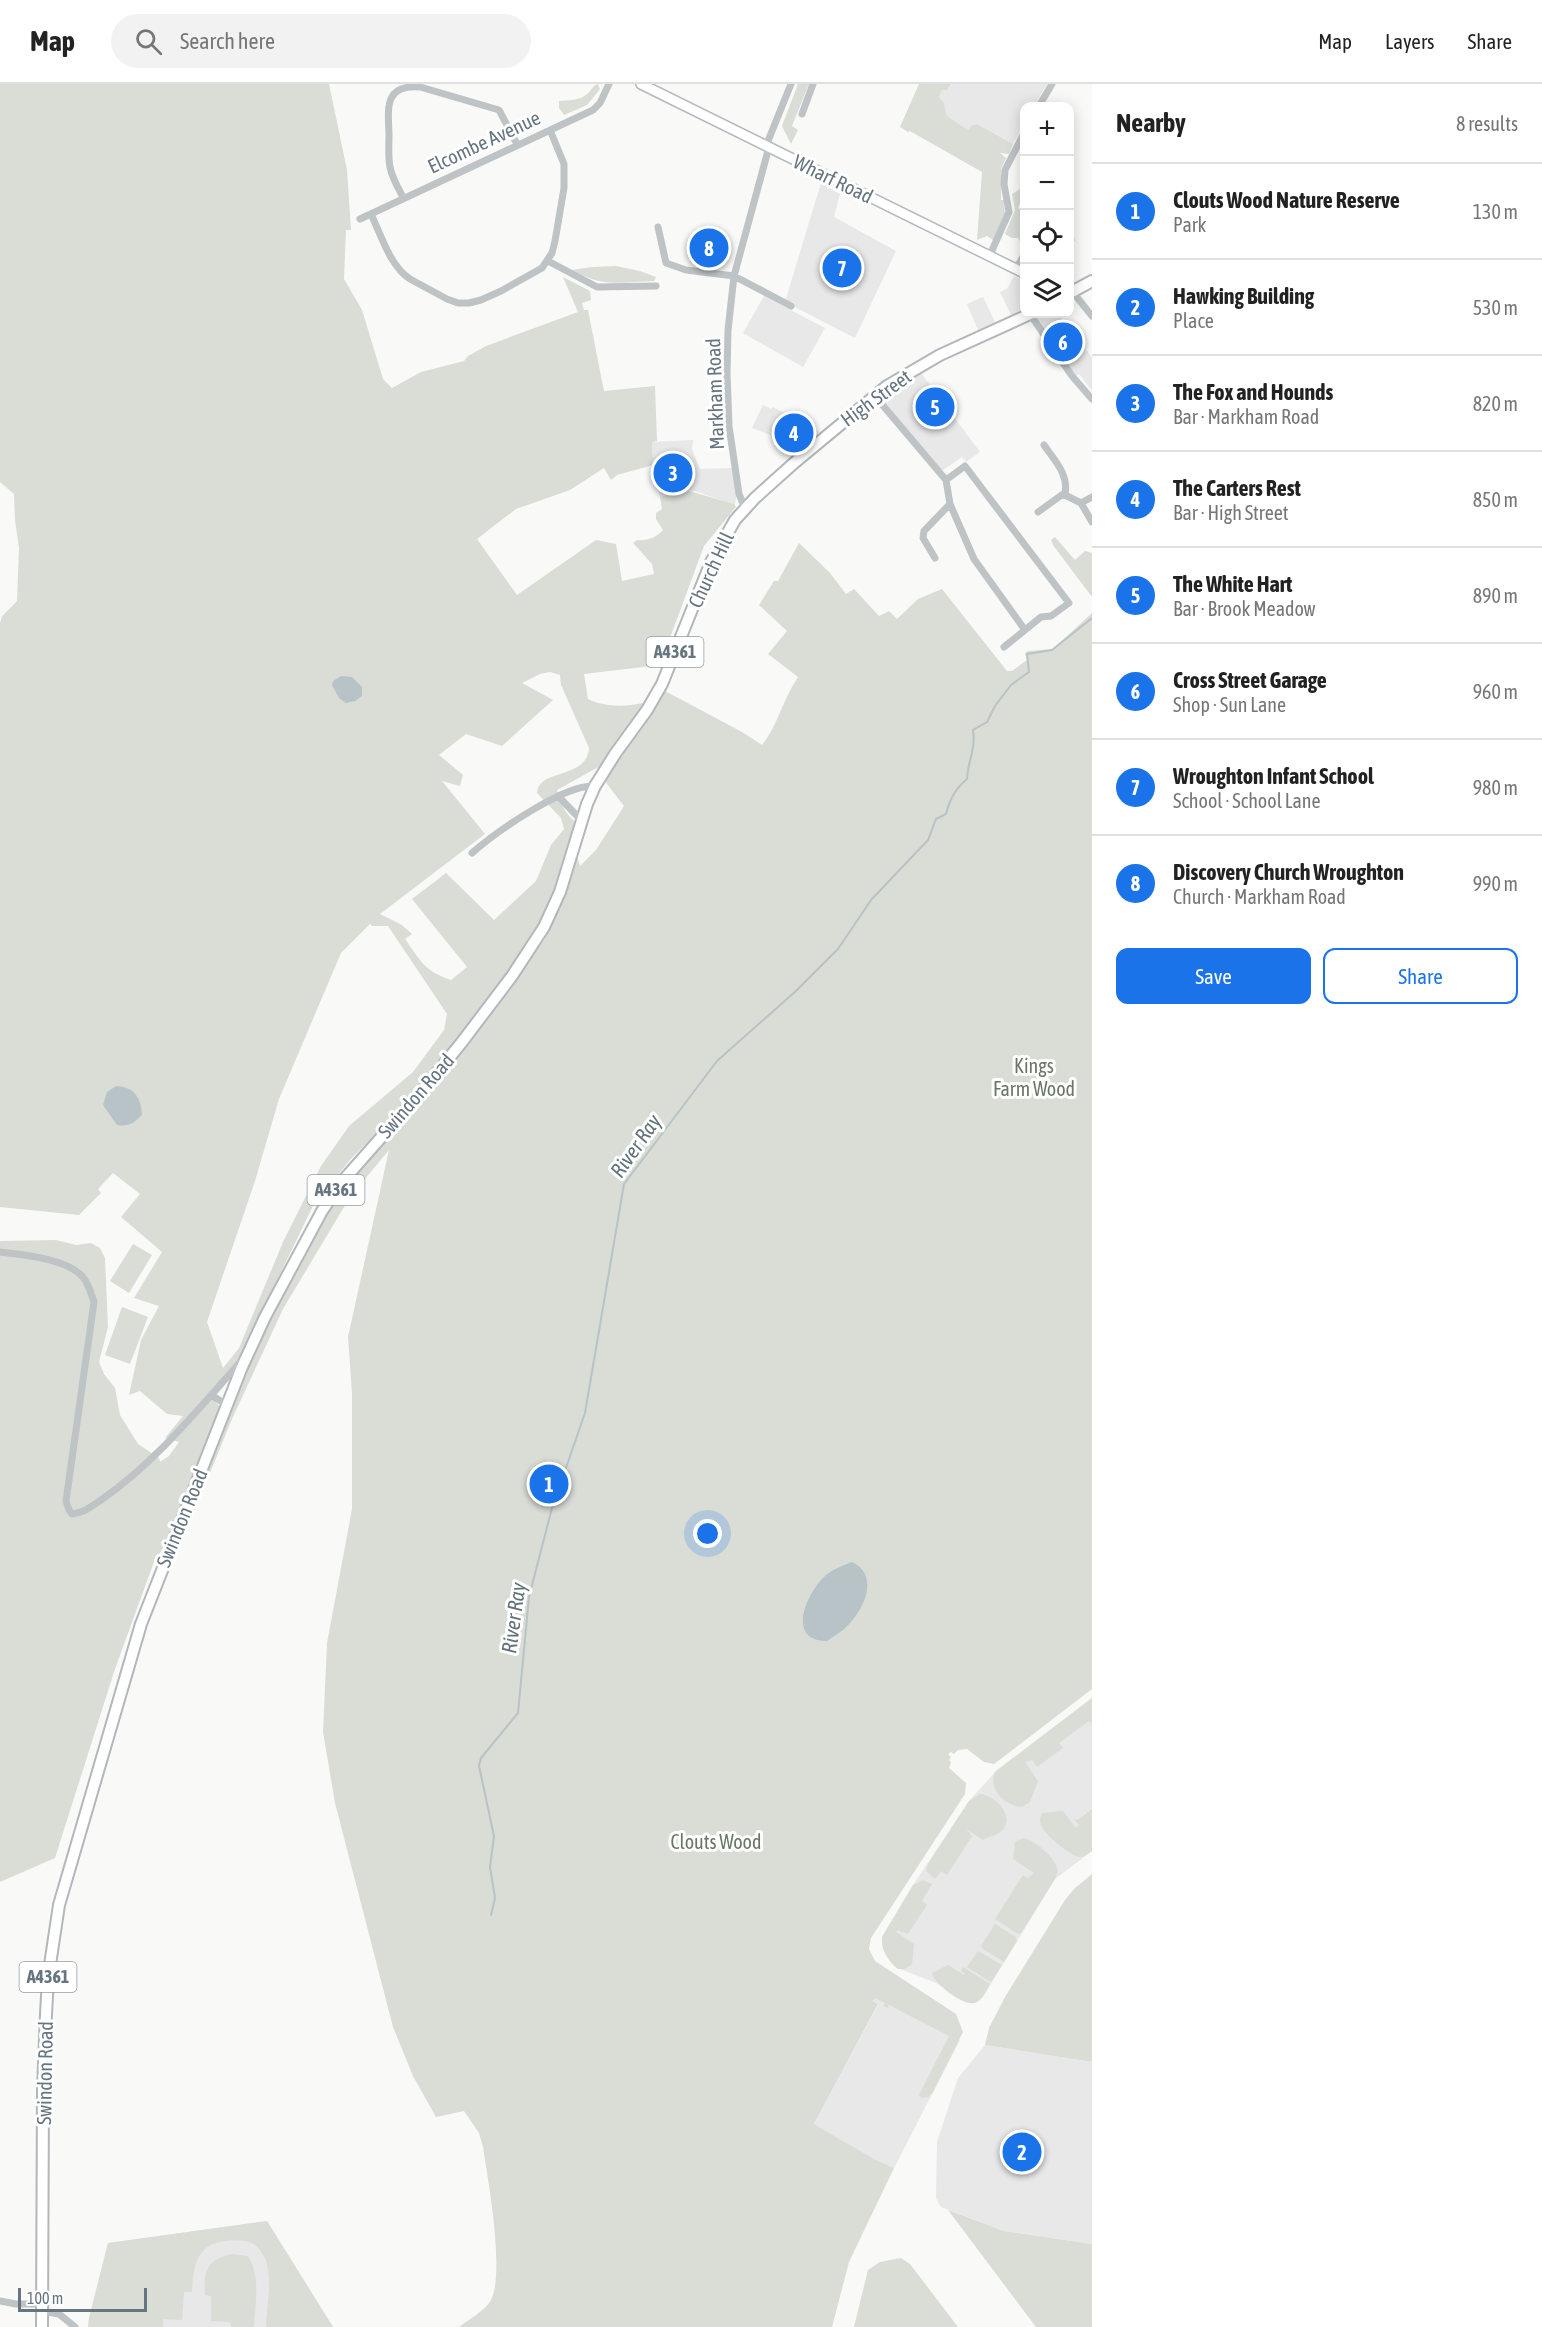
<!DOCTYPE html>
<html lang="en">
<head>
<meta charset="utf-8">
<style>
	:root { --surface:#fff; --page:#f2f2f2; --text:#222; --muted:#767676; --line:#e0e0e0; --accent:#1a73e8 }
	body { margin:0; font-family:"Asap Condensed",sans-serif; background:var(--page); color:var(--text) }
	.controls { position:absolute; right:18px; top:18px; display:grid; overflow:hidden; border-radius:12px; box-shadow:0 3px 15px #0003 }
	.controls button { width:54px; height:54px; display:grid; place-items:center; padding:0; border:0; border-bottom:2px solid var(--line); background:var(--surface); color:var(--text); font:30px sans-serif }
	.scale { position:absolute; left:18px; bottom:15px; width:129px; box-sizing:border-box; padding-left:6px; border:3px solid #66757f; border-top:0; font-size:16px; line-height:21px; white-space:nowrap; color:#66757f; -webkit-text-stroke:4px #fff; paint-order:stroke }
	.you { position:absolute; left:708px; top:1450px; width:21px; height:21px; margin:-15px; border:4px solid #fff; border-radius:50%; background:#1a73e8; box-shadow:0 0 0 9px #1a73e833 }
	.badge { display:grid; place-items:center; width:39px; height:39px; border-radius:50%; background:var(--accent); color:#fff; font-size:20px; font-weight:700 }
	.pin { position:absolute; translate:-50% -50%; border:3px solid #fff; box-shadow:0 2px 6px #0006 }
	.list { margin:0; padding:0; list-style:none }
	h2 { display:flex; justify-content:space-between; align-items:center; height:78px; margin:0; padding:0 24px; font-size:26px }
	h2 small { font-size:20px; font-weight:400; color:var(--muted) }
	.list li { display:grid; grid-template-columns:39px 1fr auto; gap:18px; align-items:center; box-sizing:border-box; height:96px; padding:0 24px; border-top:2px solid var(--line) }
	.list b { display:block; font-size:22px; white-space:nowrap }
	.list p { margin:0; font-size:20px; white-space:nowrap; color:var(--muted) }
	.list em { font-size:20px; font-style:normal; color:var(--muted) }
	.actions { display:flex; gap:12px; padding:18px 24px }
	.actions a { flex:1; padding:14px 0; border:2px solid var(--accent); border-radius:12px; text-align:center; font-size:21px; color:var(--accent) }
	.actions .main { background:var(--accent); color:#fff }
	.icon { flex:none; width:33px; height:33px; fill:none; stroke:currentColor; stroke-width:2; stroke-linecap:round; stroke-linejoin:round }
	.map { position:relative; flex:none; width:1092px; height:2243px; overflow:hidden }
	header { display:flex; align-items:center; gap:36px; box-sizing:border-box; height:84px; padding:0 30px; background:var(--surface); border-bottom:2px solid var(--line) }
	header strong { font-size:28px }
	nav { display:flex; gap:33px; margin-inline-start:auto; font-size:21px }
	.search { width:420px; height:54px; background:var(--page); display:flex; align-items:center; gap:15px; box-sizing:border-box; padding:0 21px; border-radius:33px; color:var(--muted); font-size:22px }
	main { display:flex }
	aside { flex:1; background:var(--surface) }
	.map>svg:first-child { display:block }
</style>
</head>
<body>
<header>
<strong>Map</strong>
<div class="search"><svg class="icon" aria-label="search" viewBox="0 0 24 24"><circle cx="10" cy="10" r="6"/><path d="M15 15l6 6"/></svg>Search here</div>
<nav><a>Map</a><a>Layers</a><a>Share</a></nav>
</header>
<main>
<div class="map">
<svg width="1092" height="2243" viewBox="0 0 1092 2243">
	<rect width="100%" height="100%" fill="#f9f9f7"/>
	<path fill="#e7e8e7" d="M951,0H1047L1034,22H1024V40L1013,60L977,40L972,41L968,46L947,32L944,19L939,13L942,6H947Z
		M821,99L840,110L834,133L896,167L855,254L785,218Z
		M1014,192L1024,197V225L1011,231L1000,208L1007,205Z
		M764,212L825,244L803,283L743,249Z
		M983,213L995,238L978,246L967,220Z
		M1045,230H1059L1067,244L1092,273V307L1079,290L1074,293L1037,236L1038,234Z
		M921,289L980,368L966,378L962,373L943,386L941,385L882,316Z
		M763,321L771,325L773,323L819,348L802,363L752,344Z
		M693,356L692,365L700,385L732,384L737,409L735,421L695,407L660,413L653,381L652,358Z
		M1092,1614V1767L1055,1795L983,1913L977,1918L967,1919L936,1899L895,1883L883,1865L882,1853L913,1801L969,1717L998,1685Z
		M875,1913L885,1919L884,1922L888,1924L889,1921L960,1956L894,2084L876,2076L814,2040L878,1921L873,1916Z
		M985,1961L1092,1978V2160L1004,2147L941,2123L936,2114L937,2058L958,1994Z
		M267,2137L333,2243H88L89,2234L108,2159Z"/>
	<path fill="#d9ddd6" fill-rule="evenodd" d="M0,0H329L347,86L351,146H346L344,195L362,226L383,295L392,304L421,288L464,277L468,272L486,262L578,228L563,193L590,207L591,216L582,219L584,226H588L604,307L655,302L657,357L652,358L653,381L617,391L611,396L604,384L570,406L516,425L477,455L517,511L596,456L616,460L622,497L654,490L652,480L633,459L637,456C647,457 656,454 663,446L656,435V429L662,425L660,413L689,407L734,420L736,423L704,462L660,581L584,590L588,615C604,623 625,623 643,619V625L602,681L557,706C561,721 568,737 584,742L577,772L580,782L596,766L624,722L604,696L665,607L742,648L762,661C777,643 783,615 798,593L768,570L787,547L759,521L774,497H778L799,459L830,489L846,510L854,505L879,532L889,527L897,535L918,515L942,505L1007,587H1012L1027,576L1025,569L1028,567L1053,565L1092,529V1605L994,1680L984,1678L967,1665L958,1666L954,1670L951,1668L948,1670L951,1673L949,1676L951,1678L949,1684L966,1699L965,1710L871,1854L869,1865L875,1877L956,1930L963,1948L933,2008L928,2013L922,2014L919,2011L949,1952L889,1921L888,1924L883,1922L885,1919L875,1914L873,1917L878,1920L814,2040L876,2076L894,2084L849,2178L832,2243H459C468,2236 486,2226 491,2216C505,2187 488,2096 483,2063L479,2049L464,2027L436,2033L413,1992L393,1943L335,1719L323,1648L327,1559L352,1425V1309L348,1253L389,1066L350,1113L283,1225L232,1335L179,1465L176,1461C220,1348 260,1232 326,1130C350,1093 380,1060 410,1028L413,1031L545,855L537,845L487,917L403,1021L350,1076L313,1122L264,1223L236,1288L213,1315L221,1324L169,1455L154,1478L115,1585L55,1774L0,1798V1157L56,1156L76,1161L91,1159L100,1164L105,1174L108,1243L99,1278L104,1290L115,1304L120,1331L138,1360L159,1374L160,1378L169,1372L179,1358L165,1354L183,1332L167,1330L140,1307L129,1311L141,1256L159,1222L134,1214L162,1168L121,1133L140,1110L113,1089L98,1105L101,1109L79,1131L0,1123V539L2,532L17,517L19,464L15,436L14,410L0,398ZM550,588L560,591L561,601L589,664C587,696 538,684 537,709L561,734L564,745L551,761L536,797L494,836L446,789L412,815L467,883L451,896C424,887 421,877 405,855L412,850L402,841L380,830L485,750L442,697L460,702L463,691L439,671L466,650L502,662L553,616L522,599L540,590ZM370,840L372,842H388L447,930L444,946L413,988L349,1042L321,1082L283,1158L239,1264L223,1284L207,1238L255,1097L279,1015L341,869Z
		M598,0L600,5L587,21L564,31L559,24V17C569,16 579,17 587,10C592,6 592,2 598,0Z
		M798,0H809L792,42L798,46L791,60L782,42Z
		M919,0H951L947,6H942L939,13L944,19L947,32L968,46L972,41L977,40L1013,60L1009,70L1000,69L1006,74L1001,85V116H1004L1005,131L993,156L987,152L977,156L982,88L910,47L908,48L900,43Z
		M1020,105L1024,107L1018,124L1024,127V164L1018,154H1012L1005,150L1015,126L1012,110Z
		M616,182L640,187L656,193L654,197C620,198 603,204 572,186L592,183Z
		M1055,453L1075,476L1085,467L1092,469V513L1053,461L1051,456Z
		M133,1160L152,1171L129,1209L110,1197Z
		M122,1223L148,1233L130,1280L105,1271Z
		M1092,1614V1640L1089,1637L1059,1659L1063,1664L1037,1683L1032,1676L1025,1678L1038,1697L1030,1718L1022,1723C1005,1722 988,1706 995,1688Z
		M980,1710C994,1711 1014,1730 1004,1744C1000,1751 990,1752 983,1756L966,1745L972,1752L947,1791L941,1787L935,1795L926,1787L928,1780L969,1717Z
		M1092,1725V1767C1088,1770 1084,1773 1079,1773C1071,1772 1045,1751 1042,1743C1039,1738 1040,1734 1042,1729L1063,1727L1076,1744L1079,1741L1074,1735L1078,1736Z
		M1023,1754C1035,1756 1056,1774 1058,1787L1055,1795L1021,1849L1018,1850L995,1835L1023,1791L1028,1794L1034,1789L1013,1775L1015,1758Z
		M1092,1790V1978L985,1961L989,1944L1005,1913L1065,1816L1074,1805Z
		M923,1796L932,1800L922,1817L927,1821L908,1850L898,1846L896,1848L914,1860L912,1880L905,1885H898C888,1877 881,1866 882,1853L913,1801Z
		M995,1840L1016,1853L1017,1857L1004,1878L983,1865L981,1862Z
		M978,1867L1002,1881L991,1898L967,1883Z
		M948,1881L964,1891L965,1890L961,1887L963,1883L990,1900C986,1906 983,1916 975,1919C963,1922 934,1900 932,1889Z
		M948,2126L1004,2147L1092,2160V2243H1036Z
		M267,2137L333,2243H266C267,2222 273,2194 265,2174C262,2169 259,2163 254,2160C241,2153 210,2156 202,2168C193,2179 193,2194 192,2208H184L182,2236L163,2235V2243H88L89,2234L108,2159Z
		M232,2170L248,2172C261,2192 255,2220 254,2243H231L230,2238L211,2237V2212L205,2211C204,2186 206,2176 232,2170Z
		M901,2174L910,2180L958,2243H854L868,2186L880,2178Z"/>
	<path fill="#b7c3c6" d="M341,592L352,593L362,603V612L355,617L346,619L339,614L332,601L333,597Z
		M116,1002C134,1003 141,1013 142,1031C134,1039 128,1043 117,1041L103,1021L107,1008Z
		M852,1478C882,1492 862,1530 843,1546C838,1550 832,1553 827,1557C786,1557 806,1511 823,1494C830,1486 842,1482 852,1478Z"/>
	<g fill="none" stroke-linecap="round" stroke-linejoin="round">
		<path stroke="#b7c3c6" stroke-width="2" d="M491,1831L495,1814L490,1783L494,1752L479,1682L481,1674L518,1629L529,1513L552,1424L585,1329L624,1100L717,977L797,906L838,865L871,816L928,756L936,735L946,730C950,715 955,705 967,695C968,677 976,664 973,646L987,638L995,622L1011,601L1029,588L1027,570L1052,566L1092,534"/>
		<defs>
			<path id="secondary" d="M641,0L1024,189"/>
			<path id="primary" d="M1070,209L1092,197
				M42,2243L43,2005L46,1930L48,1894L59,1821L141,1540L242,1283L265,1233L322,1127L340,1100L423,1006L462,958L512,892L544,843L560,808L587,720L595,702L615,670L647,626L662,600L711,478L735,436L755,414L794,379L887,302L940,271L1030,230"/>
		</defs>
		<use href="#secondary" stroke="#b3b9bd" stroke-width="12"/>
		<use href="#primary" stroke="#b2b7bb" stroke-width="14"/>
		<path stroke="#bec3c6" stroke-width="7" d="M1039,22L1052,0
			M802,30L813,0
			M766,62L791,0
			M403,113C398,104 392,94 390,83C388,73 389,61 389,50C388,24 384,0 420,3L499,26L517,60
			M371,130C381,151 390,182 410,195L447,215L458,219H469L481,216L501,207L542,184L552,169L555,157L564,104V80L550,46
			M360,135L593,26L600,19L609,0
			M658,143L666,179L686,186L734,192L791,222
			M1070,154L1071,156
			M990,171L1009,128L1004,100L1005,86L1024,49
			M548,177L597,203L656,202
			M1016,185L1024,171
			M1072,207L1092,232
			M1030,230L1072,292L1092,315
			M874,311L946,396
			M1044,361C1054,376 1069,390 1065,410
			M1081,419L1092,438
			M950,420L974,475L1025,546
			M745,424L739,410L729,342L727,289L728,246L734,192L769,63
			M1038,428L1063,410L1081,419L1092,413
			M935,474L923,454L924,447L950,420L946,396L965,382L1069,519L1051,532L1041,533L1004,563
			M558,712L582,737
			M472,769C496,748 564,700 595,702
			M0,1168C23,1171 65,1174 82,1192C88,1198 91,1209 94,1218L66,1417L69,1426L72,1430C84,1429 92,1422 101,1416C157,1377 198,1325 243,1275
			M211,1311L227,1321
			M0,2217L16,2220H42
			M42,2227L59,2230L75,2243"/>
		<use href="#secondary" stroke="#fff" stroke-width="9"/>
		<use href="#primary" stroke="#fff" stroke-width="10"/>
	</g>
	<g text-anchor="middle" stroke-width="6" stroke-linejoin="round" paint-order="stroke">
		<g fill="#fff" stroke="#949ea5" stroke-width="1.5">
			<rect x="646.5" y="553" width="57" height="30" rx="4.5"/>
			<rect x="307.5" y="1091" width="57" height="30" rx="4.5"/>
			<rect x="19.5" y="1878" width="57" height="30" rx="4.5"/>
		</g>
		<g font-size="18" font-weight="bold" fill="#66757f">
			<text x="675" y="574">A4361</text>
			<text x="336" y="1112">A4361</text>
			<text x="48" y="1899">A4361</text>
		</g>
		<g font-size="20" fill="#66757f" stroke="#fff">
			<text transform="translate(484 58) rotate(-25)" y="7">Elcombe Avenue</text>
			<text transform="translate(833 95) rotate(26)" y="7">Wharf Road</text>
			<text transform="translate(715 310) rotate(-92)" y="7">Markham Road</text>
			<text transform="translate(876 314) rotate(-36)" y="7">High Street</text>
			<text transform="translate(711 486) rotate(-65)" y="7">Church Hill</text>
			<text transform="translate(416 1012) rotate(-49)" y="7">Swindon Road</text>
			<text transform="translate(182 1434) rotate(-68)" y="7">Swindon Road</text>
			<text transform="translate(45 1989) rotate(-89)" y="7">Swindon Road</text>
		</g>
		<g font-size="20" fill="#697865" stroke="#fff">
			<text x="1034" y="989">Kings<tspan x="1034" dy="23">Farm Wood</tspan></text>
			<text x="716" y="1765">Clouts Wood</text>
		</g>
		<g font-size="21" font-style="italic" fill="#617379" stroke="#fff">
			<text transform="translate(636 1062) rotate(-55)" y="7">River Ray</text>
			<text transform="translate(514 1534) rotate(-82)" y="7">River Ray</text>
		</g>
	</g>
</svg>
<div class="controls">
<button>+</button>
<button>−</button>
<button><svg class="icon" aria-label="locate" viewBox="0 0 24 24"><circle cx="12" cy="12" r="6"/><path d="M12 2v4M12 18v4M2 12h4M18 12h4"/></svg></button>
<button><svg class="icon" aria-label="layers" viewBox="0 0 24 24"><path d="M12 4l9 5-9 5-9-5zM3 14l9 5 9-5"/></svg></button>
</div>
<div class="scale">100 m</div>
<div class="you"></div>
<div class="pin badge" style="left:549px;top:1400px">1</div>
<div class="pin badge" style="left:1022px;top:2068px">2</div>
<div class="pin badge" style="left:673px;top:389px">3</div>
<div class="pin badge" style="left:794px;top:349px">4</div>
<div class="pin badge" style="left:935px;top:323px">5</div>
<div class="pin badge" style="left:1063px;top:258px">6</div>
<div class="pin badge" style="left:842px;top:184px">7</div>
<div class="pin badge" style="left:709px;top:164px">8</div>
</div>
<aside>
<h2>Nearby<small>8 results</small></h2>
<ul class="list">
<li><span class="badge">1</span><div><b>Clouts Wood Nature Reserve</b><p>Park</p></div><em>130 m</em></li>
<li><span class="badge">2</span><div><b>Hawking Building</b><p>Place</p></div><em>530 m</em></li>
<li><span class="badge">3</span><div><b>The Fox and Hounds</b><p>Bar · Markham Road</p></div><em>820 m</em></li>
<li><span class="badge">4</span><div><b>The Carters Rest</b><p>Bar · High Street</p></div><em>850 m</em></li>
<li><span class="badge">5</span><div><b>The White Hart</b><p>Bar · Brook Meadow</p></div><em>890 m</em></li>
<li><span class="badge">6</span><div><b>Cross Street Garage</b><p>Shop · Sun Lane</p></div><em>960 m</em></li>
<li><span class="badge">7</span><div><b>Wroughton Infant School</b><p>School · School Lane</p></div><em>980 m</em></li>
<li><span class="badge">8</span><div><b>Discovery Church Wroughton</b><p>Church · Markham Road</p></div><em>990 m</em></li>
</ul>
<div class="actions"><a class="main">Save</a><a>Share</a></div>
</aside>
</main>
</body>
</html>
